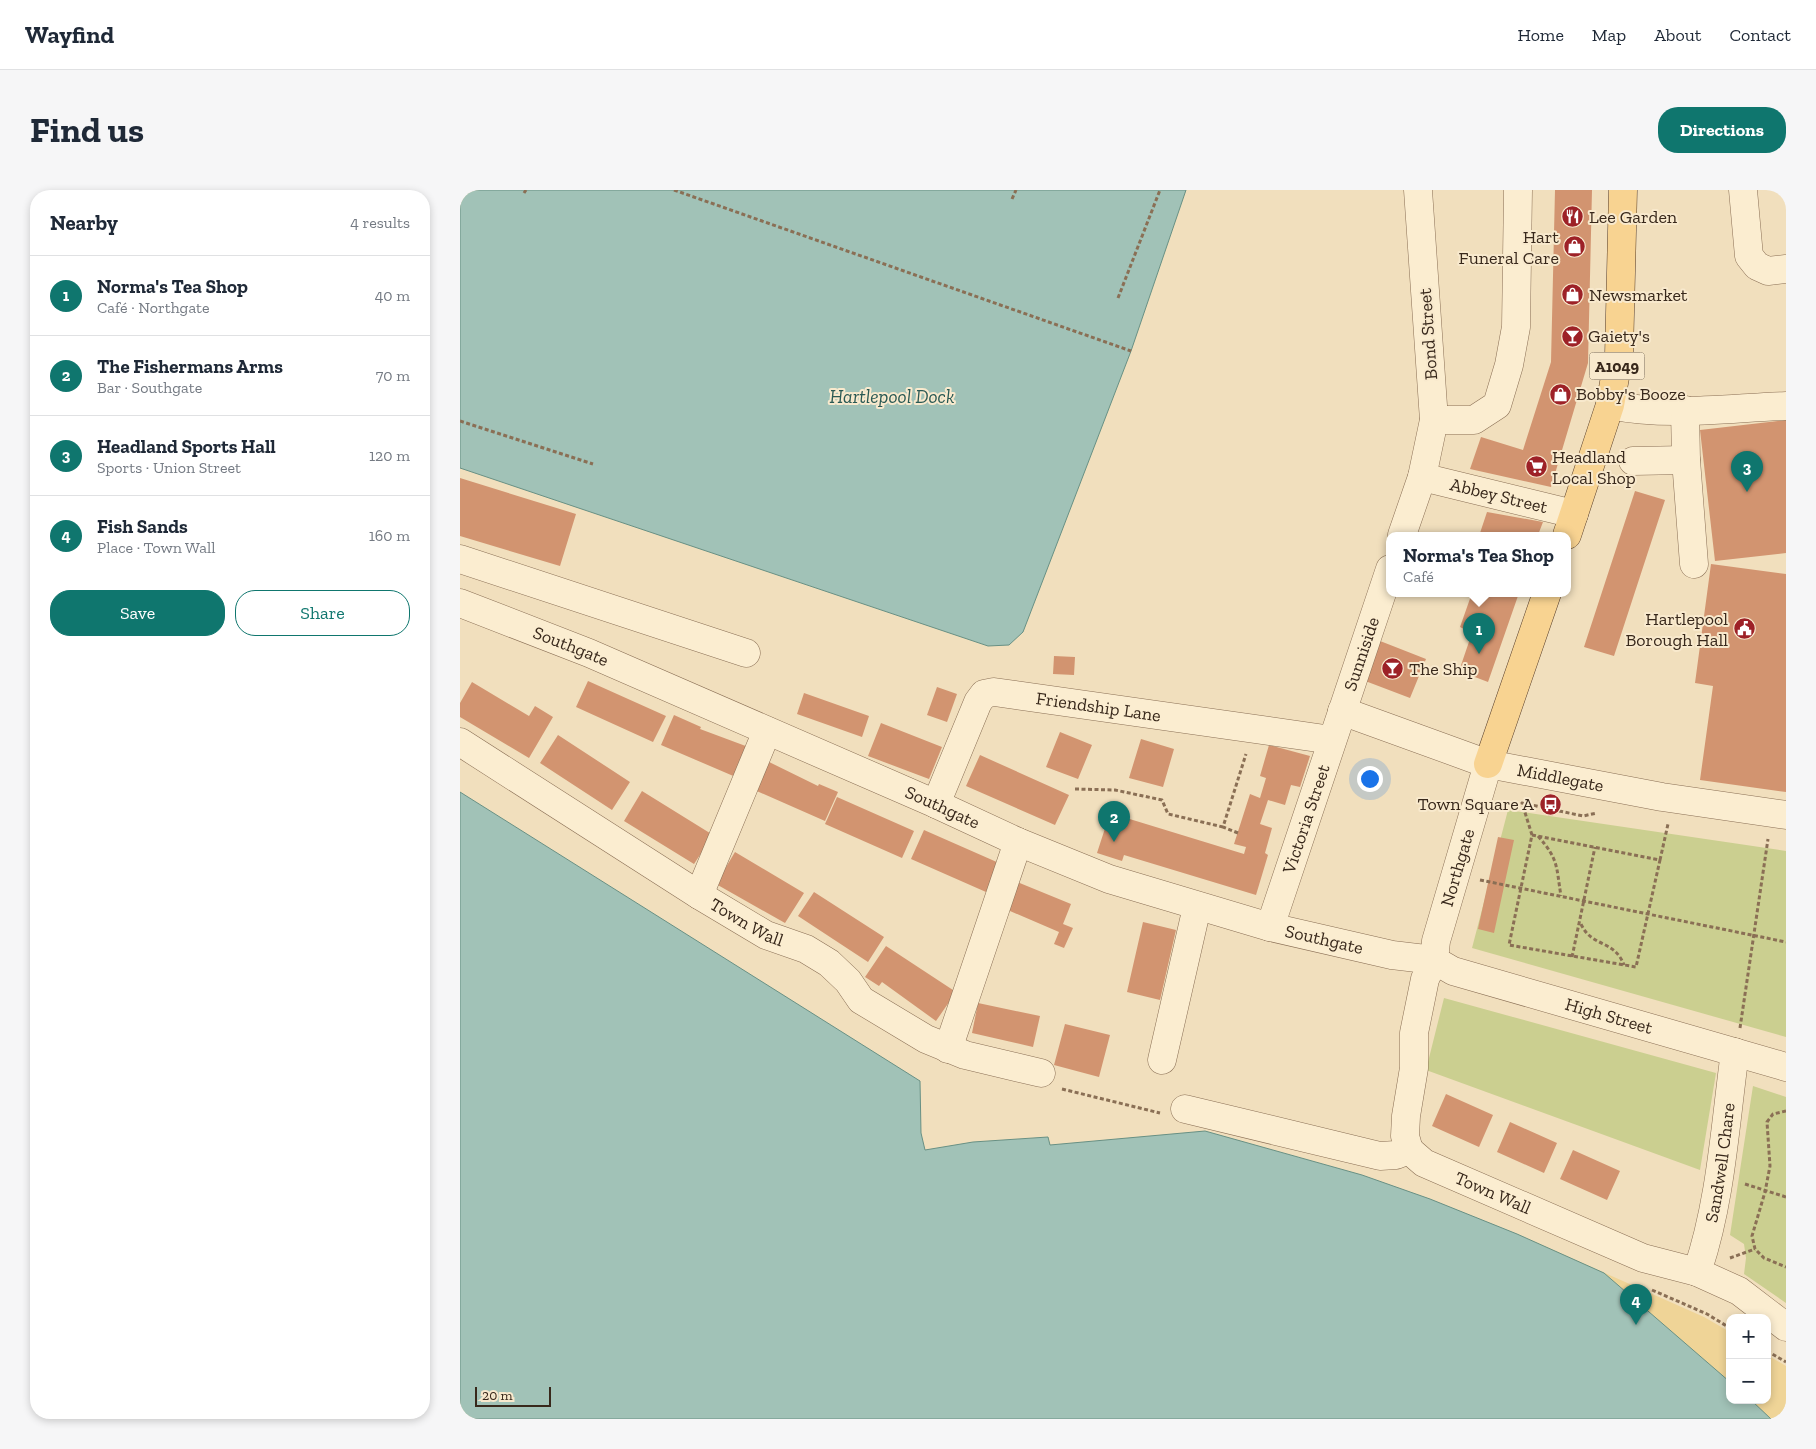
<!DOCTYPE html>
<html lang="en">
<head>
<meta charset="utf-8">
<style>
	:root { --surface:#fff; --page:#f6f6f7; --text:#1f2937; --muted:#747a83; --line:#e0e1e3; --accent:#0f766e }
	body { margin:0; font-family:"Zilla Slab",serif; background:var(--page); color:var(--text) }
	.controls { position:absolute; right:15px; bottom:15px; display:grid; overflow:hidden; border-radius:10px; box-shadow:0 2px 8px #0003 }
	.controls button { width:45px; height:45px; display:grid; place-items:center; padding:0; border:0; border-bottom:1px solid var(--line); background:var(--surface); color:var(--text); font:25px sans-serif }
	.scale { position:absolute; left:15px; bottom:12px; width:76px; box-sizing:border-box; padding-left:5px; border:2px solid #38281b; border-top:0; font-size:14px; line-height:18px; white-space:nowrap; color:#38281b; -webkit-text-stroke:4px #f8e9cd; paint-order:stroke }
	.you { position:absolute; left:909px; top:588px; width:18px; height:18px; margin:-12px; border:4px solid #fff; border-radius:50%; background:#1a73e8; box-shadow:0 0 0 8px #1a73e833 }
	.badge { display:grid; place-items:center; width:32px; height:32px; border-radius:50%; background:var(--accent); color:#fff; font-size:16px; font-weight:700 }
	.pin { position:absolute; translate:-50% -41px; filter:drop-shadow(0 1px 2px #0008) }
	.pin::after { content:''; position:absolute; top:26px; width:18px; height:15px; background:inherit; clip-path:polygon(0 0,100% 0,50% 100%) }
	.popup { position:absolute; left:926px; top:342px; width:185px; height:65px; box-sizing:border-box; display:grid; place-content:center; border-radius:10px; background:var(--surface); filter:drop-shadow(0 1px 4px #0005); font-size:16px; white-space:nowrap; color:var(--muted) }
	.popup b { font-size:19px; color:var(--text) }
	.popup::after { content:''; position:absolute; left:50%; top:100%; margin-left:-10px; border:10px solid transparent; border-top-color:var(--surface) }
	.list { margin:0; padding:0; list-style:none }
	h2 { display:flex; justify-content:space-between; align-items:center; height:65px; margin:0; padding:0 20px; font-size:21px }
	h2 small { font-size:16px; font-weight:400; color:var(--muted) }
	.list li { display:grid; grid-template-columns:32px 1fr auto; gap:15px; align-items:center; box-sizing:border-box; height:80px; padding:0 20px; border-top:1px solid var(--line) }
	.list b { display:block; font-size:19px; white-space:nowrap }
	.list p { margin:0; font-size:16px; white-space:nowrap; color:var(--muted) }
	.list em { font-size:16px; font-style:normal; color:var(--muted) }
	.actions { display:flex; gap:10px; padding:15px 20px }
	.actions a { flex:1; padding:11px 0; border:1px solid var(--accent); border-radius:20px; text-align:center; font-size:18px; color:var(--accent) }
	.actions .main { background:var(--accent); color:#fff }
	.map { position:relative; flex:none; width:1326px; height:1229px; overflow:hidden; border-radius:20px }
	header { display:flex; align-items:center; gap:30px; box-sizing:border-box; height:70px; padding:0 25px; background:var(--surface); border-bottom:1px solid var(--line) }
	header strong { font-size:24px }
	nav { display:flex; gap:28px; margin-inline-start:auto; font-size:18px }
	.intro { display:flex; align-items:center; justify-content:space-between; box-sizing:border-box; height:120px; padding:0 30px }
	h1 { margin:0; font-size:35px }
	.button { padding:12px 22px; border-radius:20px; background:var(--accent); color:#fff; font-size:18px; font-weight:700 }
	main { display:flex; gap:30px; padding:0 30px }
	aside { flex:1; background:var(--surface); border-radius:20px; box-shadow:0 2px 8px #0003 }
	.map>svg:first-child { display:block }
</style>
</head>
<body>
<header>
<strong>Wayfind</strong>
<nav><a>Home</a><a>Map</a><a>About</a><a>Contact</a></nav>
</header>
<div class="intro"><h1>Find us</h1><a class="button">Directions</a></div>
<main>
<aside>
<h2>Nearby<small>4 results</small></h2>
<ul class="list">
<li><span class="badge">1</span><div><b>Norma's Tea Shop</b><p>Café · Northgate</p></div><em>40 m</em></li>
<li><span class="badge">2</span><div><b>The Fishermans Arms</b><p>Bar · Southgate</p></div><em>70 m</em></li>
<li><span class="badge">3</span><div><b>Headland Sports Hall</b><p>Sports · Union Street</p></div><em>120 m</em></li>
<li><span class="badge">4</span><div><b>Fish Sands</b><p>Place · Town Wall</p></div><em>160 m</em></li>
</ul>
<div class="actions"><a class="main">Save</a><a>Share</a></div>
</aside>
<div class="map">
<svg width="1326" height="1229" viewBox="0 0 1326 1229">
	<rect width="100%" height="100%" fill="#f1dfbd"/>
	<path fill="#cbcf90" d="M1048,620L1326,661V847L1012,758Z
		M984,808L1256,883L1240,980L966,880Z
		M1293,896L1326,907V1113L1284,1084L1286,1068L1284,1054L1270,1045Z"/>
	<path fill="#efd497" d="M1057,1044L1244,1127L1270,1142V1210H1307V1165L1326,1176V1229H1217Z"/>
	<path fill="#a1c2b7" stroke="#689084" d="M0,0H726L671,161L563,442L549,455L528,456L0,278Z
		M0,602L460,891L461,943L465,960L513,952L588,947L590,955L745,941L902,985L970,1009L1057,1044L1144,1083L1270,1192V1210H1291L1311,1229H0Z"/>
	<path fill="#d29470" d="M1095,0H1132L1128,173L1091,297L1010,279L1021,247L1063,260L1091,172Z
		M1326,230V363L1255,371L1240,240Z
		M0,288L116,324L100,376L0,346Z
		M1175,301L1205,310L1154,466L1124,457Z
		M1027,322L1083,332L1078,345H1028L1020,343Z
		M1251,374L1326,384V602L1240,590L1253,496L1235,493Z
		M1012,403H1059L1028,492L999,481L1012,443L1000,437Z
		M915,449L966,469L950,508L900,489Z
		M594,466L615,467L614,485L593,484Z
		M128,491L206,526L193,552L116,517Z
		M12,492L69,526L75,516L93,527L69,568L0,527V513Z
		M477,497L497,504L487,532L467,525Z
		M344,503L409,526L402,547L337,524Z
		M214,525L241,537L240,539L291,558L278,588L201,555Z
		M421,533L482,557L469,589L408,566Z
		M600,542L632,555L618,589L586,577Z
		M98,545L170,592L152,620L80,573Z
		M681,549L714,559L703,597L669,588Z
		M809,555L850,566L840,597L831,595L825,615L808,610L800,634L812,638L805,663L808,665L796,705L664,665L662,671L637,663L650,623L784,664L786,657L774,654L790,604L800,608L806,588L800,586Z
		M520,565L609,605L595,635L506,596Z
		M303,569L358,596L359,594L378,602L365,631L290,598Z
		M182,601L253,645L234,674L164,631Z
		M377,607L454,641L442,668L365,634Z
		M464,640L539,673L526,702L451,669Z
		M1038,647L1054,650L1034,743L1018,739Z
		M275,662L344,703L325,733L256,694Z
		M555,691L611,714L603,734L613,738L604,758L594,754L599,742L543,718Z
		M354,702L424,747L408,772L338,726Z
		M683,732L716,740L700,810L667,802Z
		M426,756L496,802L476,831L422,792L419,796L405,787Z
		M518,813L580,826L573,857L512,843Z
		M605,834L650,845L639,887L594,875Z
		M986,904L1033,925L1019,957L972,936Z
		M1050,932L1097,953L1084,983L1037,962Z
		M1113,960L1160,981L1147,1010L1100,989Z"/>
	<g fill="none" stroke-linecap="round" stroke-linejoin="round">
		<defs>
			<g id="minor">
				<path d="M1283,0L1289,66L1297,76L1308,81L1326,79"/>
				<path d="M1150,215C1207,227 1269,218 1326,216"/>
				<path d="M1225,220L1226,270L1234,374"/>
				<path d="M974,230H1014L1037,215L1049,175L1056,137L1058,0"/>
				<path d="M1173,271L1226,270"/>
				<path id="s1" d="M962,287L1114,324"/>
				<path d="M942,345L962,287L974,230L958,0"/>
				<path d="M0,369L286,463"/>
				<path id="s2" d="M0,413L129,463L476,614L558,652L649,689L810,737L932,765L974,770L993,781L1326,877"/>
				<path id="s3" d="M882,521L1028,574L1202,607L1326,625"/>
				<path id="s4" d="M0,552L239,705L306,745L346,759L369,773L388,791L401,810L466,849L505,865L581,883"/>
				<path id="s5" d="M476,614L518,512L524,504L534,502L872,550"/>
				<path d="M239,705L307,541"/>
				<path id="s6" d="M810,737L930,379"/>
				<path d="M488,859L558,652"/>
				<path d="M702,870L737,717"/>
				<path d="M725,919L920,966L936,965L949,960"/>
				<path id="s7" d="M949,960L964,973L1183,1068L1237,1082L1279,1101L1326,1137"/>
				<path id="s8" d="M949,960L945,946L946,926L954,878V843L965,789L974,770L976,751L1028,574"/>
				<path id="s9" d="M1237,1082C1261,1012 1265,935 1275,862"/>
			</g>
			<path id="major" d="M1107,345L1150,215L1159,165L1163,0
				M1028,574L1087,403"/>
		</defs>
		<use href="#minor" stroke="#8a6f55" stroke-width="29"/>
		<use href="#major" stroke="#573d2a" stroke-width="29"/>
		<path stroke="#8a6f55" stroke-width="3" stroke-dasharray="4 2.5" stroke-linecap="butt" d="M214,0L671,161
			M64,3L66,0
			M552,9L556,0
			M658,108L700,0
			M0,231L133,274
			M615,599L655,600L702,610L708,624L763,637
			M778,643L763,637L786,564
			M1072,645L1200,670L1176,777L1049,755Z
			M1072,645L1062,613L1123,626L1137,623
			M1078,646C1099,670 1096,676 1101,706
			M1200,670L1208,634
			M1020,690L1326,752
			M1121,734C1132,758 1154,749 1164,775
			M1112,767L1135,657
			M1280,838L1308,649
			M602,899L700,923
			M1326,921L1313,924L1307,932L1310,976L1305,1002L1292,1046L1295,1059L1304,1068L1326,1077
			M1285,994L1326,1007
			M1270,1068L1295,1059
			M1192,1100L1247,1124L1270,1138
			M1307,1161L1326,1172"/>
		<use href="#minor" stroke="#fbedd0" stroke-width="28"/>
		<use href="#major" stroke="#f8d391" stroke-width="28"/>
	</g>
	<defs>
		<symbol id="restaurant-disc" viewBox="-11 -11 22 22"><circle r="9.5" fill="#9d2127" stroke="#f8e9cd"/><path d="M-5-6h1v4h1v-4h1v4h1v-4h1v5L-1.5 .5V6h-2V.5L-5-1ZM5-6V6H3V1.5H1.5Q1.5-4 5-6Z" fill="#fff"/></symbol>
		<symbol id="shop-disc" viewBox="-11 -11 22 22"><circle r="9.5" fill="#9d2127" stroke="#f8e9cd"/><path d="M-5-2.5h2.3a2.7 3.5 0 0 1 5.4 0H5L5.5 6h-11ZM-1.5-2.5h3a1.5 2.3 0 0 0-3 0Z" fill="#fff"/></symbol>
		<symbol id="bar-disc" viewBox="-11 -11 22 22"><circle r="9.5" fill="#9d2127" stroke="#f8e9cd"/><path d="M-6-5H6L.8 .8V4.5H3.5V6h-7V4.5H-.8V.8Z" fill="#fff"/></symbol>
		<symbol id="supermarket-disc" viewBox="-11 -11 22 22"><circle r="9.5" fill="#9d2127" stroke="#f8e9cd"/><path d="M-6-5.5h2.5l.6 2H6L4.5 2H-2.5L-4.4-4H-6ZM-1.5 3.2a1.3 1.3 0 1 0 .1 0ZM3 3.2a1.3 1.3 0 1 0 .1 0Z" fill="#fff"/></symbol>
		<symbol id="civic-disc" viewBox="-11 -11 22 22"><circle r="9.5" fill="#9d2127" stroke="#f8e9cd"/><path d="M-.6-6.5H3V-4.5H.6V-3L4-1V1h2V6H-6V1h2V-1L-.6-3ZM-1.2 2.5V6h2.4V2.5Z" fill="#fff"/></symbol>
		<symbol id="bus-disc" viewBox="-11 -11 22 22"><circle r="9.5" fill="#9d2127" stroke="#f8e9cd"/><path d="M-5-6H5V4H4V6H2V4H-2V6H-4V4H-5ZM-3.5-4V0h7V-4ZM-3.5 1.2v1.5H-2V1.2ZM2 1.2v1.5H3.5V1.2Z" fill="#fff"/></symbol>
	</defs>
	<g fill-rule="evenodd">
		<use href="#restaurant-disc" x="1100" y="14" width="25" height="25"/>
		<use href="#shop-disc" x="1102" y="44" width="25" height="25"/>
		<use href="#shop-disc" x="1100" y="92" width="25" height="25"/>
		<use href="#bar-disc" x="1100" y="134" width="25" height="25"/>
		<use href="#shop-disc" x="1088" y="192" width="25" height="25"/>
		<use href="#supermarket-disc" x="1064" y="264" width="25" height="25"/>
		<use href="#civic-disc" x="1272" y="426" width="25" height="25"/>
		<use href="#bar-disc" x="920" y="466" width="25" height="25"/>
		<use href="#bus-disc" x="1078" y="602" width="25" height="25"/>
	</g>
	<g text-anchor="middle" stroke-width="4" stroke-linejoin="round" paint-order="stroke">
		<rect fill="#f8e9cd" stroke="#726250" stroke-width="1" x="1129.5" y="162.5" width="55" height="27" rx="4"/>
		<g font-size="16" font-weight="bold" fill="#38281b">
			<text x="1157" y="182">A1049</text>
		</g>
		<g font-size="18" fill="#38281b" stroke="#f8e9cd" text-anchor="start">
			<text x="1129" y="33">Lee Garden</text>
			<text x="1099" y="53" text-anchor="end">Hart<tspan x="1099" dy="21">Funeral Care</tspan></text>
			<text x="1129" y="111">Newsmarket</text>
			<text x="1128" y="152">Gaiety's</text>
			<text x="1116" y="210">Bobby's Booze</text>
			<text x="1092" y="273">Headland<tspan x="1092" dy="21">Local Shop</tspan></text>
			<text x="1268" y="435" text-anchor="end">Hartlepool<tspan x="1268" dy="21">Borough Hall</tspan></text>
			<text x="949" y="485">The Ship</text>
			<text x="1074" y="620" text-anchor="end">Town Square A</text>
		</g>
		<g font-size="18" fill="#38281b" stroke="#f8e9cd">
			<text transform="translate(968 144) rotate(-94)" y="6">Bond Street</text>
			<text dy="6" stroke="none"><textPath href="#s1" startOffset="79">Abbey Street</textPath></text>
			<text dy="6" stroke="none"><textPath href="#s2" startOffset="119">Southgate</textPath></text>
			<text dy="6" stroke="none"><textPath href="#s6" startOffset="288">Sunniside</textPath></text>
			<text dy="6" stroke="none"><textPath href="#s5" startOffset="236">Friendship Lane</textPath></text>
			<text dy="6" stroke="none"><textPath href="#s3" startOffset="229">Middlegate</textPath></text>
			<text dy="6" stroke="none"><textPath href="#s2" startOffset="524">Southgate</textPath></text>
			<text dy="6" stroke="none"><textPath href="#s6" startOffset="114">Victoria Street</textPath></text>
			<text dy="6" stroke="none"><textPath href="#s8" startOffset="290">Northgate</textPath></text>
			<text dy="6" stroke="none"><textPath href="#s4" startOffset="339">Town Wall</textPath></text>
			<text dy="6" stroke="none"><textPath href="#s2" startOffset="929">Southgate</textPath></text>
			<text dy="6" stroke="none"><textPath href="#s2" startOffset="1225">High Street</textPath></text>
			<text dy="6" stroke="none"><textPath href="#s9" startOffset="112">Sandwell Chare</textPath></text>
			<text dy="6" stroke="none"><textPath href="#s7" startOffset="95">Town Wall</textPath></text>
		</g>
		<g font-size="19" font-style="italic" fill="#295954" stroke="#f8e9cd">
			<text x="432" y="213">Hartlepool Dock</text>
		</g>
	</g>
</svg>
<div class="controls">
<button>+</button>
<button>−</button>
</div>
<div class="scale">20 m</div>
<div class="you"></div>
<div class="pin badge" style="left:1019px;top:464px">1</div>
<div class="popup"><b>Norma's Tea Shop</b>Café</div>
<div class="pin badge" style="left:654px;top:652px">2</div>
<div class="pin badge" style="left:1287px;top:302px">3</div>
<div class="pin badge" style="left:1176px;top:1135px">4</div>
</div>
</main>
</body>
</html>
